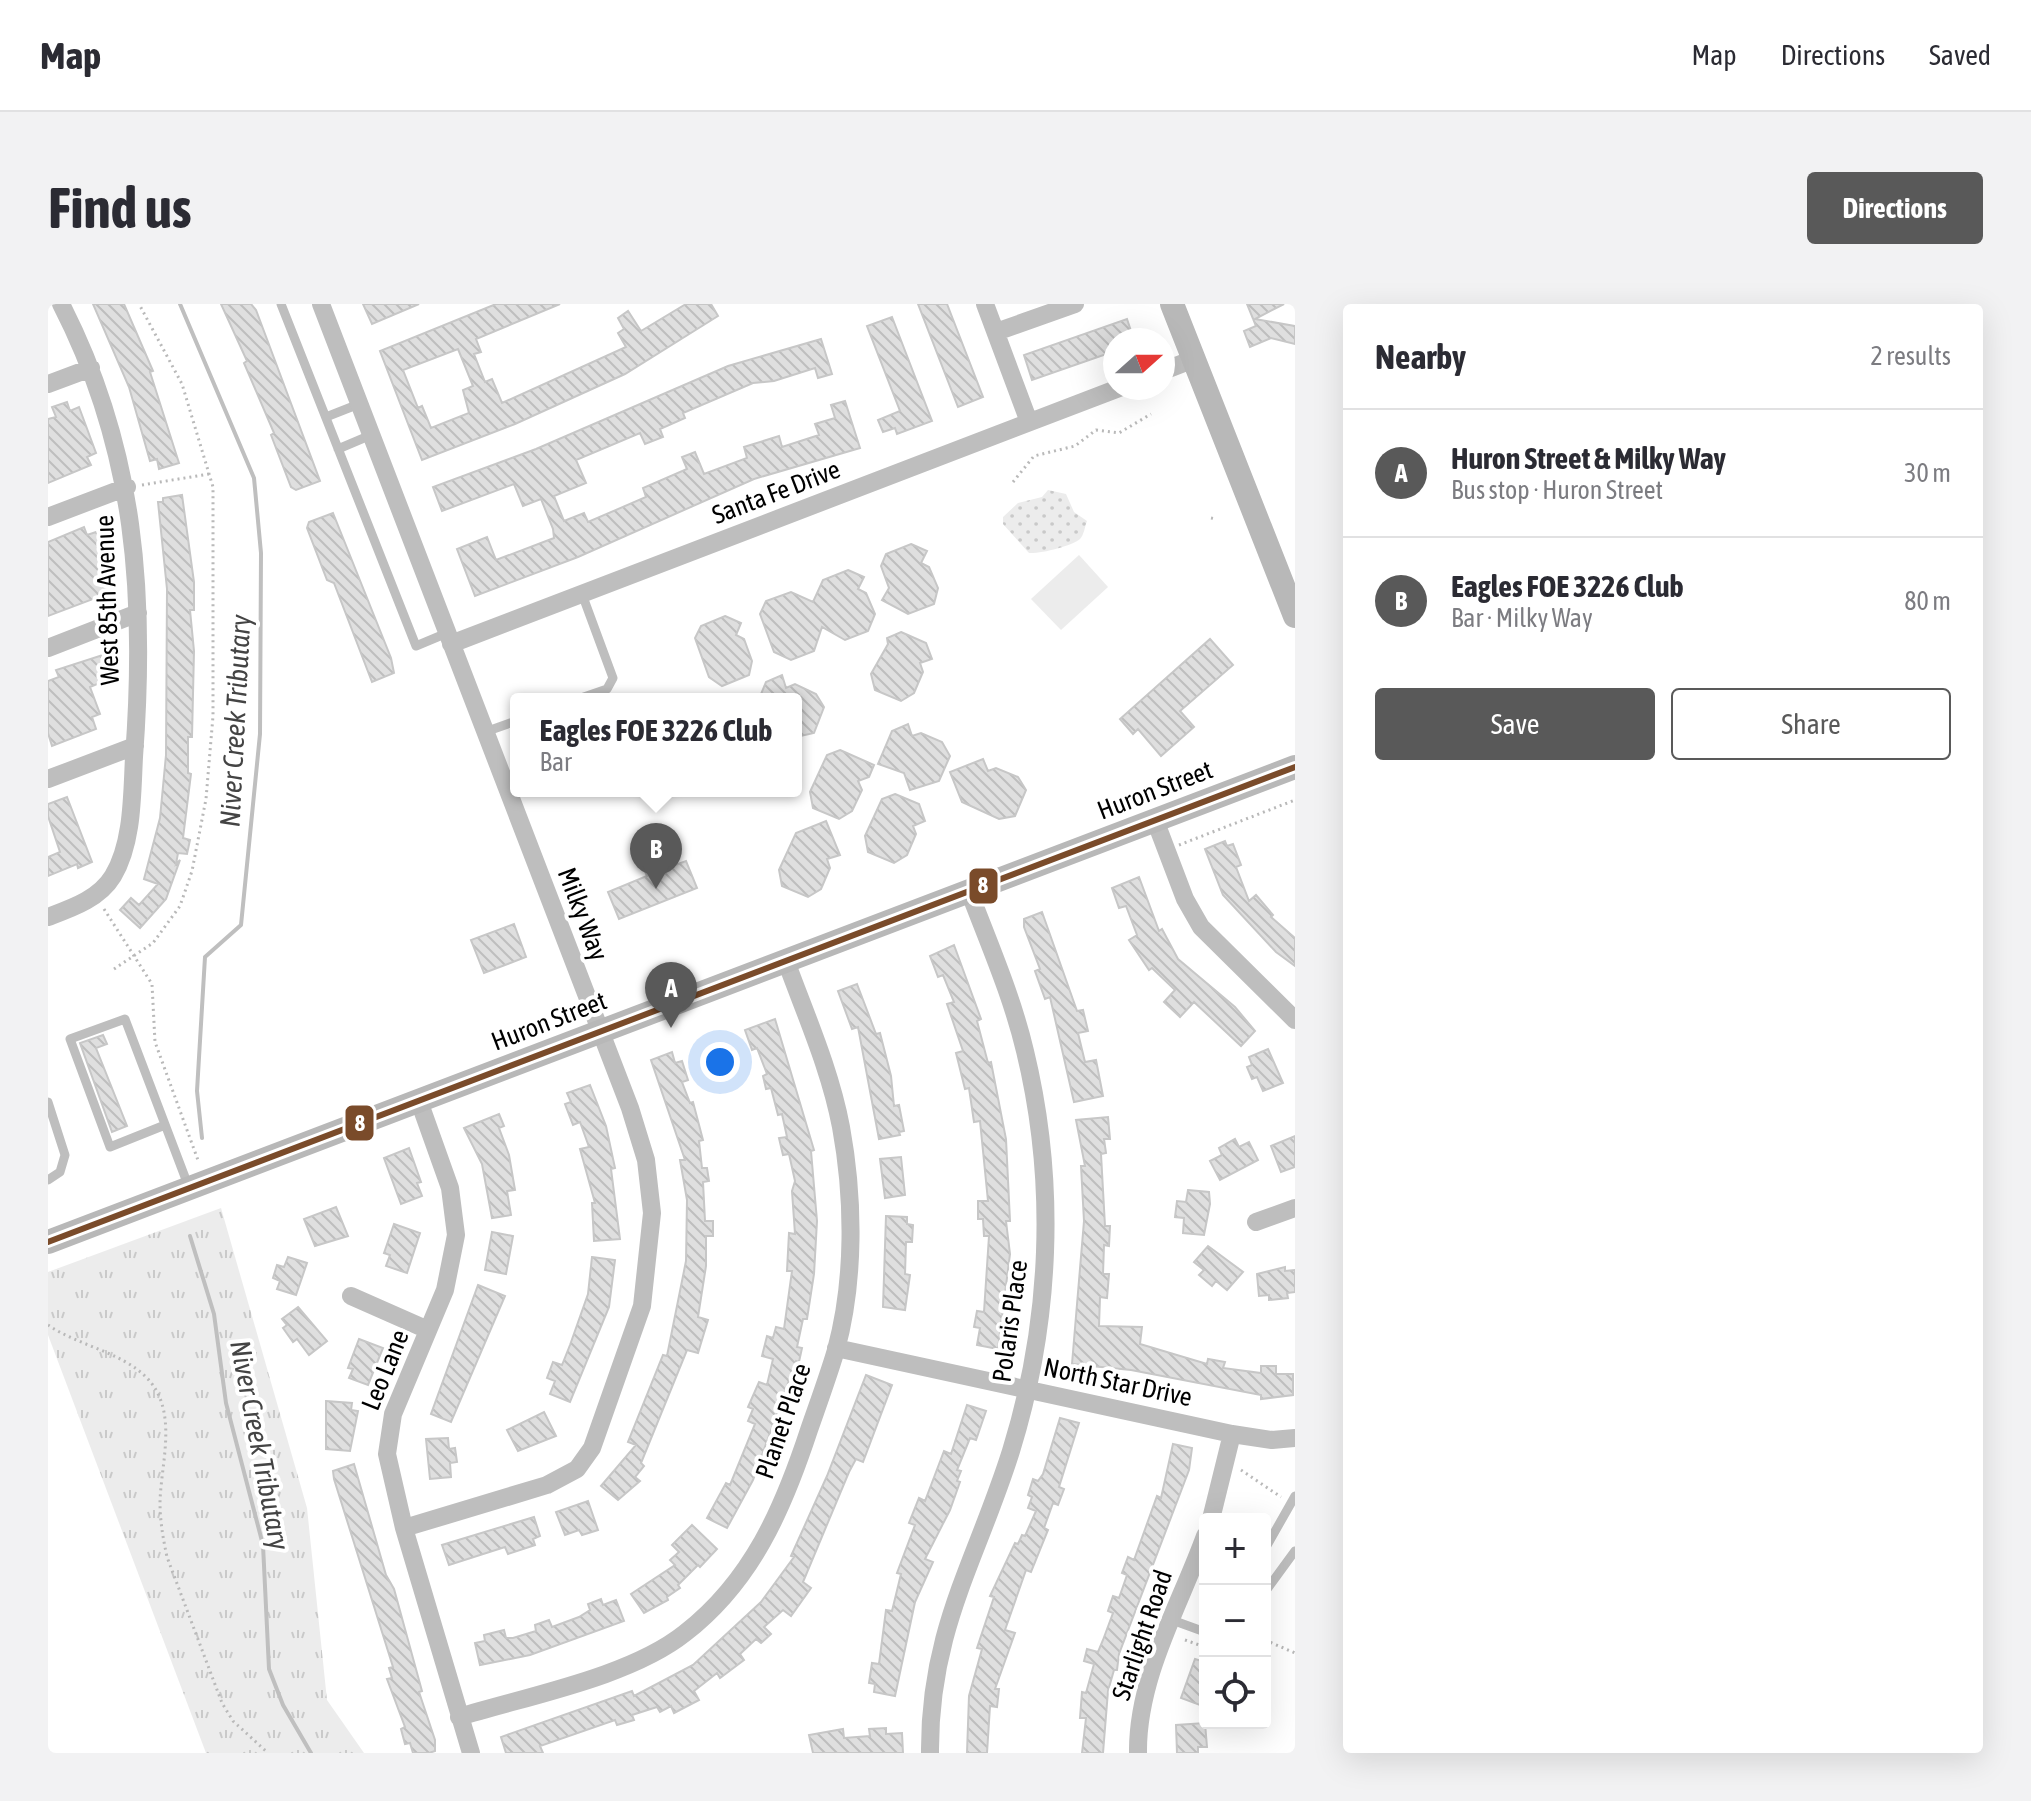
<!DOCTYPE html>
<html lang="en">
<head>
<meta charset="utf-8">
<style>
	:root { --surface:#fff; --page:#f2f2f3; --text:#2b2b33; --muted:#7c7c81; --line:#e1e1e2; --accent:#595959 }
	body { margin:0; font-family:"Asap Condensed",sans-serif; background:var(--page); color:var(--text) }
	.controls { position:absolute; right:24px; bottom:24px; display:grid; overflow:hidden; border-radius:8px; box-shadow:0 8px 32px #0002 }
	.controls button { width:72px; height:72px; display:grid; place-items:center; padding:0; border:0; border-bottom:2px solid var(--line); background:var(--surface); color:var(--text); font:40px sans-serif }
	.compass { position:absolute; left:1055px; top:24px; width:72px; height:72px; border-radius:50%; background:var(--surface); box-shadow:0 8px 32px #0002; rotate:69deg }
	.you { position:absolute; left:672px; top:758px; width:28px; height:28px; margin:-20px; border:6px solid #fff; border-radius:50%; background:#1a73e8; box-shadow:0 0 0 12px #1a73e833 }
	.badge { display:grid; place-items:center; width:52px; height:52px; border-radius:50%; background:var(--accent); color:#fff; font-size:26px; font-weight:700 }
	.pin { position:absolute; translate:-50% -66px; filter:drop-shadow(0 2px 4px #0008) }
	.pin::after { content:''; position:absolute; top:42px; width:28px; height:24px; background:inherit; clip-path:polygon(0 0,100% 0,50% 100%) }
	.popup { position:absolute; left:462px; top:389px; width:292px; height:104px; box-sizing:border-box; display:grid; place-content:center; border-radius:8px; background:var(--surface); filter:drop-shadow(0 2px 6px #0005); font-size:26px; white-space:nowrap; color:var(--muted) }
	.popup b { font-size:30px; color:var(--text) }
	.popup::after { content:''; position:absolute; left:50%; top:100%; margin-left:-16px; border:16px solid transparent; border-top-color:var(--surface) }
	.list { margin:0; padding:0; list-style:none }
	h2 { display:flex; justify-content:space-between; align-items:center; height:104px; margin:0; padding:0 32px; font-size:34px }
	h2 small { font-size:26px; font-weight:400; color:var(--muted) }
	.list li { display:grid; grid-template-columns:52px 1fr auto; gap:24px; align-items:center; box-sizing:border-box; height:128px; padding:0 32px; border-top:2px solid var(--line) }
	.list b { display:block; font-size:30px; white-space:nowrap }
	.list p { margin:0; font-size:26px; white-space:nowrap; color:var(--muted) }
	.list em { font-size:26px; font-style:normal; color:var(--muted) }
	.actions { display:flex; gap:16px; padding:24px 32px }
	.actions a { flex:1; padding:18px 0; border:2px solid var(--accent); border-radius:8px; text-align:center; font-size:28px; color:var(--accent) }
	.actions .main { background:var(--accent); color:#fff }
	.icon { flex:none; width:44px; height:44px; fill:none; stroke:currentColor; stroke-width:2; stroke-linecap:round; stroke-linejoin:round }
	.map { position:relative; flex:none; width:1247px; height:1449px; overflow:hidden; border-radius:8px }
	header { display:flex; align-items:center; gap:48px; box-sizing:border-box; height:112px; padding:0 40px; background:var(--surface); border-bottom:2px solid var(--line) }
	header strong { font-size:38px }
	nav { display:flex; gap:44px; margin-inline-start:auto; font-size:28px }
	.intro { display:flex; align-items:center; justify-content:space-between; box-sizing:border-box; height:192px; padding:0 48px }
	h1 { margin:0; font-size:56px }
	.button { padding:20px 36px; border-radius:8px; background:var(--accent); color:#fff; font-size:28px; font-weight:700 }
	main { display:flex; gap:48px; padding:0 48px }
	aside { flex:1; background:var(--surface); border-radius:8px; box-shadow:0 8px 32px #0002 }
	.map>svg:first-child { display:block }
</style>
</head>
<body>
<header>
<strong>Map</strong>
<nav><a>Map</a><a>Directions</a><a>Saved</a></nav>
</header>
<div class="intro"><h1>Find us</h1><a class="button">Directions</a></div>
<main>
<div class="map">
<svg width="1247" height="1449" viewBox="0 0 1247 1449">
	<defs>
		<pattern id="grass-tufts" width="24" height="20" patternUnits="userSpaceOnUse" patternTransform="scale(2)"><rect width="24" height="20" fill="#ececec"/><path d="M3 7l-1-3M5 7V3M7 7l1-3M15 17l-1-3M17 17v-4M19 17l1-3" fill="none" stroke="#c9c9c9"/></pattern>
		<pattern id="park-dots" width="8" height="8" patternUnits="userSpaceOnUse" patternTransform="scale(2)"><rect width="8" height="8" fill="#ececec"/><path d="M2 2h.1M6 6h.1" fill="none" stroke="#c9c9c9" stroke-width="1.8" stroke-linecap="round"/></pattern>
		<pattern id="building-back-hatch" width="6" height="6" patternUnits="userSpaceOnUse" patternTransform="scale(2)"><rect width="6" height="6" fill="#dfdfdf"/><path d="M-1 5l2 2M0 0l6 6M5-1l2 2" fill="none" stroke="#bebebe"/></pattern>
	</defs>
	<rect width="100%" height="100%" fill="#fff"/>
	<path fill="url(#grass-tufts)" d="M173,904L259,1204L279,1396L316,1449H158L0,1031V968Z"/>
	<path fill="url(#park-dots)" d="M1000,186L1018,190L1026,208L1039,217C1037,222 1036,231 1032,235C1024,242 992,250 981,249L955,220V213L970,199L994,193Z"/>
	<path fill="#ececec" d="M1031,251L1060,283L1013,326L983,295Z"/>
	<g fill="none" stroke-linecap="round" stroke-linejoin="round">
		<path stroke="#bfbfbf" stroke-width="4" d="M132,0L206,174L213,249L212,430L193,621L157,653L149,787L154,834
			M142,932L166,1010L178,1099L215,1241L221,1365L235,1401L263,1449"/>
	</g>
	<path fill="url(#building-back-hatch)" stroke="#c7c7c7" stroke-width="2" fill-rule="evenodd" d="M45,0H76L105,67L102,68L131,159L111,165L109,155L102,157L81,83Z
		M173,0H203L208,6L272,177L248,186L243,183L223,131L226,129L196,59L199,57Z
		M315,0H371L324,20Z
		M448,0H512L428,35L433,48L426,50L437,78L444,75L454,99L578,43L570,29L576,25L570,14L580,7L593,27L638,0H663L670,12L577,70L467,120L374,156L332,47ZM410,45L425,82L415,86L421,109L383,124L374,102L370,104L355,66Z
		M870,0H899L935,93L910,103Z
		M1199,0H1236L1207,15L1247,22V40L1223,34L1202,43L1196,27L1208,22Z
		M844,13L884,117L849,130L847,124L835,128L830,116L852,107L819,22Z
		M1079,15L1086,36H1067V47L984,76L976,51Z
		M773,35L784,70L770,74L767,64L726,77L705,79L635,109L637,114L612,125L615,133L597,140L592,129L528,156L538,179L506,192L516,217L536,209L540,218L598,193L595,184L639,165L634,153L647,148L656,170L699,154L696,143L731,132L734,143L771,131L767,120L787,114L783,101L797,97L812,144L706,175L530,253L427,292L409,245L439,233L448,256L506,234L505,225L493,195L475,202L466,180L394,207L385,183L488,145L680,62Z
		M19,98L22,107L31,103L48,149L39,153L43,161L0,179V115L8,113L4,103Z
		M134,191L146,278V306H142L146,347L144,433H140V469L143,470L135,534L142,536L139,550L130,549L128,560L132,556L118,595L92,624L72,606L83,594L91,601L110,580L96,575L112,514L118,451L119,285L110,198H115V194Z
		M285,209L343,354L346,369L324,378L286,279L279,276L259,224L261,218Z
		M36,223L39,231L48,228L55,246L66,275L57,278L61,289L0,312V238Z
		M863,240L879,247L873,259L881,263L890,284L886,300L860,310L834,296L841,284L833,262L838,250Z
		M800,266L816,273L810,285L818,289L827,310L820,327L797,336L774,323L766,347L743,356L726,348L712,310L718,297L743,288L765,298L775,276Z
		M677,312L693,319L688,331L696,335L704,357L701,371L674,382L661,373L647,334L653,322Z
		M853,328L878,339L884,355L872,359L875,368L866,389L853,397L827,386L823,370L840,340L839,334Z
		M1162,335L1185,361L1132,407L1146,423L1113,452L1090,425L1085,430L1072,415Z
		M61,349L70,371L42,383L52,410L44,413L48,425L4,442L0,429V377L11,373L8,366Z
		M734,371L738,384L747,380L768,390L776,403L766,429L748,433V395H711L718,378Z
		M860,420L864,432L873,429L894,438L902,452L891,477L862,486L856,469L830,460L844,427Z
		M792,446L826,461L821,473L810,477L814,486L804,507L791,515L765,504L762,488L779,451Z
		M935,455L940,467L948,464L970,473L978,486L967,512L951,515L914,498L902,468Z
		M847,490L871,500L877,517L865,522L868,530L859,551L846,559L820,548L817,532L834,495Z
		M19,493L44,558L30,564L29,560L0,572V553L12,548L0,512V500Z
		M778,517L792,551L779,555L782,564L773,585L760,593L734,582L731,566L748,529Z
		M1177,537L1179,542L1185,540L1193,561L1188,563L1201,597L1208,591L1225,611L1223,613L1247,634V662L1228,648L1175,591L1157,545Z
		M609,554L614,566L638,557L649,584L571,615L560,588L599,572L594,560Z
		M1091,573L1111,627L1114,625L1130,655L1187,703L1207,727L1193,742L1146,698L1132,713L1116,698L1127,686L1104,664L1101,666L1081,636L1089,631L1078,602L1071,604L1064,584Z
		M994,608L1029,707L1035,706L1040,727L1030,729L1037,758L1048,756L1055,792L1026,798L1002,693L997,695L987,667L992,665L976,623V615Z
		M466,620L478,653L436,669L423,636Z
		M906,641L933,715L929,717L940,759L943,758L958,835L962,917H958L962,950L950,1045L929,1041L932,1024L926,1023L929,1007L936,1008L941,932H936L935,915H930V897H940L932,817L926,818L921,784L917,785L908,749L915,747L899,700L906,698L895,671L890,673L882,652Z
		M809,680L828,730L832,729L843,772L846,802L851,801L856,827L851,828L852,831L831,835L810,723L804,725L790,687Z
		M727,715L766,846L763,847L769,917L766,970L759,1015H755L749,1043L754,1044L751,1058L748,1057L705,1176L679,1224L659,1214L678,1179L682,1181L707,1120L700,1117L705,1105L700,1103L711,1078L719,1081L725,1055L714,1052L719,1032L725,1034L728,1023L736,1025L744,967H739L741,929L747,930L744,887L747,877L741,850L735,851L731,834L739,833L734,810L730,811L723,784L718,785L715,772L719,770L709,744L704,746L697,726Z
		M55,731L59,740L48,744L79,822L64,828L32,739Z
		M1220,745L1235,779L1215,787L1209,773L1204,775L1199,763L1204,761L1201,753Z
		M624,748L627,759L634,757L640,776L634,778L642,799L645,798L655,836L651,837L654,864H659L661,877L655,878L657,917H665V932H658V962L650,1013L660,1016L650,1049L639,1046L593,1159L596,1162L587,1173L592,1177L570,1196L553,1182L588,1141L580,1138L615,1051L619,1052L638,957L639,896L632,856H637L603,756Z
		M542,781L558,822L567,864L563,865L572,935L546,937L544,899H547L532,845L541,843L532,818L525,821L517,800L523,798L519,789Z
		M451,810L456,822L451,824L461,851L467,886L459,887L463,911L444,914L434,860L416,824Z
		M1060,813L1062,835H1056L1058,849L1053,850L1057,922H1062L1061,942L1056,941L1055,970H1061L1059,994L1052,993L1051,1022L1094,1023L1092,1040L1159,1060L1160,1055L1177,1058L1175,1064L1213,1069V1062H1228V1070H1245V1091L1213,1095V1091L1083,1066L1024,1060L1036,917L1033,862H1037L1028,816Z
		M1247,832V863L1233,868L1223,842Z
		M1187,835L1191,843L1201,838L1210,856L1172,876L1162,857L1174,851L1171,844Z
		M361,844L373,878L369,879L374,892L353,900L336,854Z
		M853,853L857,891L837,894L832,855Z
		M1140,886L1161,888L1162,900L1156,931L1135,929L1136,914L1127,913L1129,897L1138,898Z
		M288,903L300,932L267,942L256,915Z
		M838,912L859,913V920L865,921L864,938H858L857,970L862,971L857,1006L835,1003Z
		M346,920L372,929L359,969L338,962L342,951L336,949Z
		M444,928L465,932L458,970L437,966Z
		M1160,942L1195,968L1179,986L1168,977L1164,982L1151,971L1156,966L1146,958Z
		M240,953L259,959L248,991L229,985L232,977L225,974L229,961L236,963Z
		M544,953L567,956L561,1003L522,1098L502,1090L507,1077L499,1074L505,1058L514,1061L522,1041L540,990Z
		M1237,963V967L1247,966V988L1239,989L1240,994L1221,996V991L1211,992L1209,970Z
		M430,981L457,992L403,1118L383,1110Z
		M250,1003L279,1037L261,1051L249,1035L245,1038L235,1024L239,1021L234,1015Z
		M311,1035L335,1044L320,1081L301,1074L305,1065L300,1064Z
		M818,1071L844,1081L815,1158L808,1155L801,1168L755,1278L763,1284L743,1312L735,1306L716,1323L723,1330L713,1339L708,1335L692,1350L696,1356L672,1374L669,1369L646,1387L651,1396L626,1409L623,1402L612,1408L609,1403L584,1411L586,1416L569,1421L567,1416L492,1442L495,1449H458L453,1433L584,1387L586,1392L645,1361L713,1298L746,1253L743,1252L779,1172Z
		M278,1097L304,1099L303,1106L310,1107L302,1147L278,1145Z
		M919,1101L938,1107L928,1136L922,1134L909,1166L913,1167L909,1177L912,1178L902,1206L877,1255L885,1258L867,1298L847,1392L826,1388L827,1380L821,1379L824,1359L831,1360L838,1306L844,1307L853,1270L849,1269L867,1221L861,1219L871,1194L877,1197L896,1147L903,1150Z
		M496,1108L508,1132L470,1147L459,1126Z
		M1012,1114L1031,1119L1011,1183L1016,1185L1010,1201L1005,1199L996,1224L1000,1226L983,1268L978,1266L957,1326L967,1329L947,1385H951L949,1403L942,1402L939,1449H919L921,1392L934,1345L929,1344L946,1293L942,1292L967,1239L970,1240L974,1231L977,1232L988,1207L980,1204L984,1193L980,1191L985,1175L990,1177L995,1170Z
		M400,1134L401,1145L407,1144L409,1158L402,1159L403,1173L382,1175L378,1135Z
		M1125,1140L1144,1144L1141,1166L1071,1350L1069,1366H1066L1060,1387L1055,1449H1034L1038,1414H1032L1034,1388L1038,1389L1046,1360L1036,1357L1039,1345L1050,1348L1055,1336L1065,1309L1060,1307L1065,1292L1071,1294L1079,1271L1074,1269L1080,1253L1086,1256L1109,1192L1113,1194Z
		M306,1160L338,1271L346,1285L374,1387L371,1388L387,1436V1447L381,1449H365L362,1439L357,1440L353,1425L357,1423L339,1375L344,1374L341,1364L345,1363L286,1175L285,1167Z
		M540,1197L550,1226L534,1231L531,1226L517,1231L508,1208Z
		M486,1213L492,1232L485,1235L487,1241L460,1250L457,1243L401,1261L394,1241Z
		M644,1221L669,1245L652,1263L650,1261L630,1281L632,1284L619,1293L620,1296L596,1309L583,1290L627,1261L622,1256L631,1248L624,1241Z
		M553,1295L555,1301L568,1296L576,1317L482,1351L432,1361L427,1339L437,1337L436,1331L456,1326L458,1334H465L488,1327L487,1321L501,1316L504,1323L531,1313L542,1306L540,1300Z
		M1147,1355L1157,1358V1388L1152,1401L1133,1394Z
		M1157,1419L1159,1443H1150V1449H1129L1128,1421Z
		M838,1424V1430L854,1429L855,1449H765L761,1431L795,1425L796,1434L822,1432L821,1425Z"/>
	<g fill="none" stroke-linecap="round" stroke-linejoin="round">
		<path stroke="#b9b9b9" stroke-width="3" stroke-dasharray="2 4" stroke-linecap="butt" d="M965,178L986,152L1027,142L1048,126L1071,129L1103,110
			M94,181L161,170
			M1163,214L1168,215
			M1131,541L1247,496
			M56,605L104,680L107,738L151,859
			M66,665L105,639L132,602L144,567L158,495L165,412V183L134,80L91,0
			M0,1021C29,1041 73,1048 98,1073C131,1106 113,1158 112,1198C112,1217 115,1234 119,1253L174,1399L185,1417L220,1449
			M1193,1166L1233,1193
			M1137,1336L1157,1343
			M1217,1336L1247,1349"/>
		<path stroke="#bebebe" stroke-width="9" d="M233,0L368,342L399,329
			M278,113L311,100
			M290,145L323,131
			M530,395L559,385L565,374L534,290
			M437,428L468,417
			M0,798L17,851L12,868L0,876
			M117,821L62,843L22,735L77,715L140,881
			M1217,1245L1247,1192
			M1217,1288L1247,1247
			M1124,1316L1157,1328"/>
		<path stroke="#bebebe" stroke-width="18" d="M273,0L582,804L598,856L604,909L594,1002L544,1144L529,1165L499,1181L356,1224
			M937,0L981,118
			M948,28L1027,0
			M1115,67L1146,55
			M0,80L43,64
			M0,213L79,183
			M403,340L1071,84
			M0,344L90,309
			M0,475L87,442
			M1107,516L1137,595L1153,623L1247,716
			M0,613C24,604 51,595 65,572C85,539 84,490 86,453C98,292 88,146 13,0
			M371,797L402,884L408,931L397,986L345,1110L339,1150L356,1224L423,1449
			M1208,918L1247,904
			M303,992L380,1026
			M788,1044L1184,1130L1224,1136L1247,1134
			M1163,1215L1184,1130
			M411,1413C479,1392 582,1373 637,1329C704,1277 735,1205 761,1126C770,1100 780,1073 788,1046C807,976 806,894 793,823C782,765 758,712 738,657
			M882,1449C881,1326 928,1258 963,1147C1003,1018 1009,879 977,747C964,692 941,640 921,587
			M1090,1449C1089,1373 1132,1301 1157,1232"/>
		<path stroke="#b8b8b8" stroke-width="24" d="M1124,0L1247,312
			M0,938L1247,463"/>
		<defs>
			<path id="bus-1" d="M0,938L1247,463"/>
		</defs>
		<use href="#bus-1" stroke="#fff" stroke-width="12"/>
		<use href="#bus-1" stroke="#7a4b2a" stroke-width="6"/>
	</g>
	<g text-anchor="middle" stroke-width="8" stroke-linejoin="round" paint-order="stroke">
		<g font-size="26" fill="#000" stroke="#fff">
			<text transform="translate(728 188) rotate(-21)" y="9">Santa Fe Drive</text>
			<text transform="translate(59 296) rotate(-92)" y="9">West 85th Avenue</text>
			<text transform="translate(1107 486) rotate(-21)" y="9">Huron Street</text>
			<text transform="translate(535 610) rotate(69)" y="9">Milky Way</text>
			<text transform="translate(501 717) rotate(-21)" y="9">Huron Street</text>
			<text transform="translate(962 1017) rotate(-82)" y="9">Polaris Place</text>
			<text transform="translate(337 1066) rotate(-68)" y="9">Leo Lane</text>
			<text transform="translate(1070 1078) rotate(12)" y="9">North Star Drive</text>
			<text transform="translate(735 1117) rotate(-71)" y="9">Planet Place</text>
			<text transform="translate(1094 1331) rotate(-71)" y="9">Starlight Road</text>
		</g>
		<g font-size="28" font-style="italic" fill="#444" stroke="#fff">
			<text transform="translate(187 417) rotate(-87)" y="10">Niver Creek Tributary</text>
			<text transform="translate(212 1141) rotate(79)" y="10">Niver Creek Tributary</text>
		</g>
	</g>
	<g stroke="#fff" stroke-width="3">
		<rect x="920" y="563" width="31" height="38" rx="8" fill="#7a4b2a"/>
		<rect x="296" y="800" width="31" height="38" rx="8" fill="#7a4b2a"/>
	</g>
	<g font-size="22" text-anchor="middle" font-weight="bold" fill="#fff">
		<text x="935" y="589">8</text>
		<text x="312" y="827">8</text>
	</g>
</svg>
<div class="controls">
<button>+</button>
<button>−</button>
<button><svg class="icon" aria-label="locate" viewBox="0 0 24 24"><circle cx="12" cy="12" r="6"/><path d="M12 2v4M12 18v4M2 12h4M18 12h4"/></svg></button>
</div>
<svg class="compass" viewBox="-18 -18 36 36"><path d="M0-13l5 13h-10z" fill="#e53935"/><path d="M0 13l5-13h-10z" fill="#7c7c81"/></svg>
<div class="you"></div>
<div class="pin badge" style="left:623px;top:724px">A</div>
<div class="pin badge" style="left:608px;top:585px">B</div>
<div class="popup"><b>Eagles FOE 3226 Club</b>Bar</div>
</div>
<aside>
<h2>Nearby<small>2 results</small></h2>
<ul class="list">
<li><span class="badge">A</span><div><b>Huron Street &amp; Milky Way</b><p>Bus stop · Huron Street</p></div><em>30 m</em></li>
<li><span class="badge">B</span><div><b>Eagles FOE 3226 Club</b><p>Bar · Milky Way</p></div><em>80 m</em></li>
</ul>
<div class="actions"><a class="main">Save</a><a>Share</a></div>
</aside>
</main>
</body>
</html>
